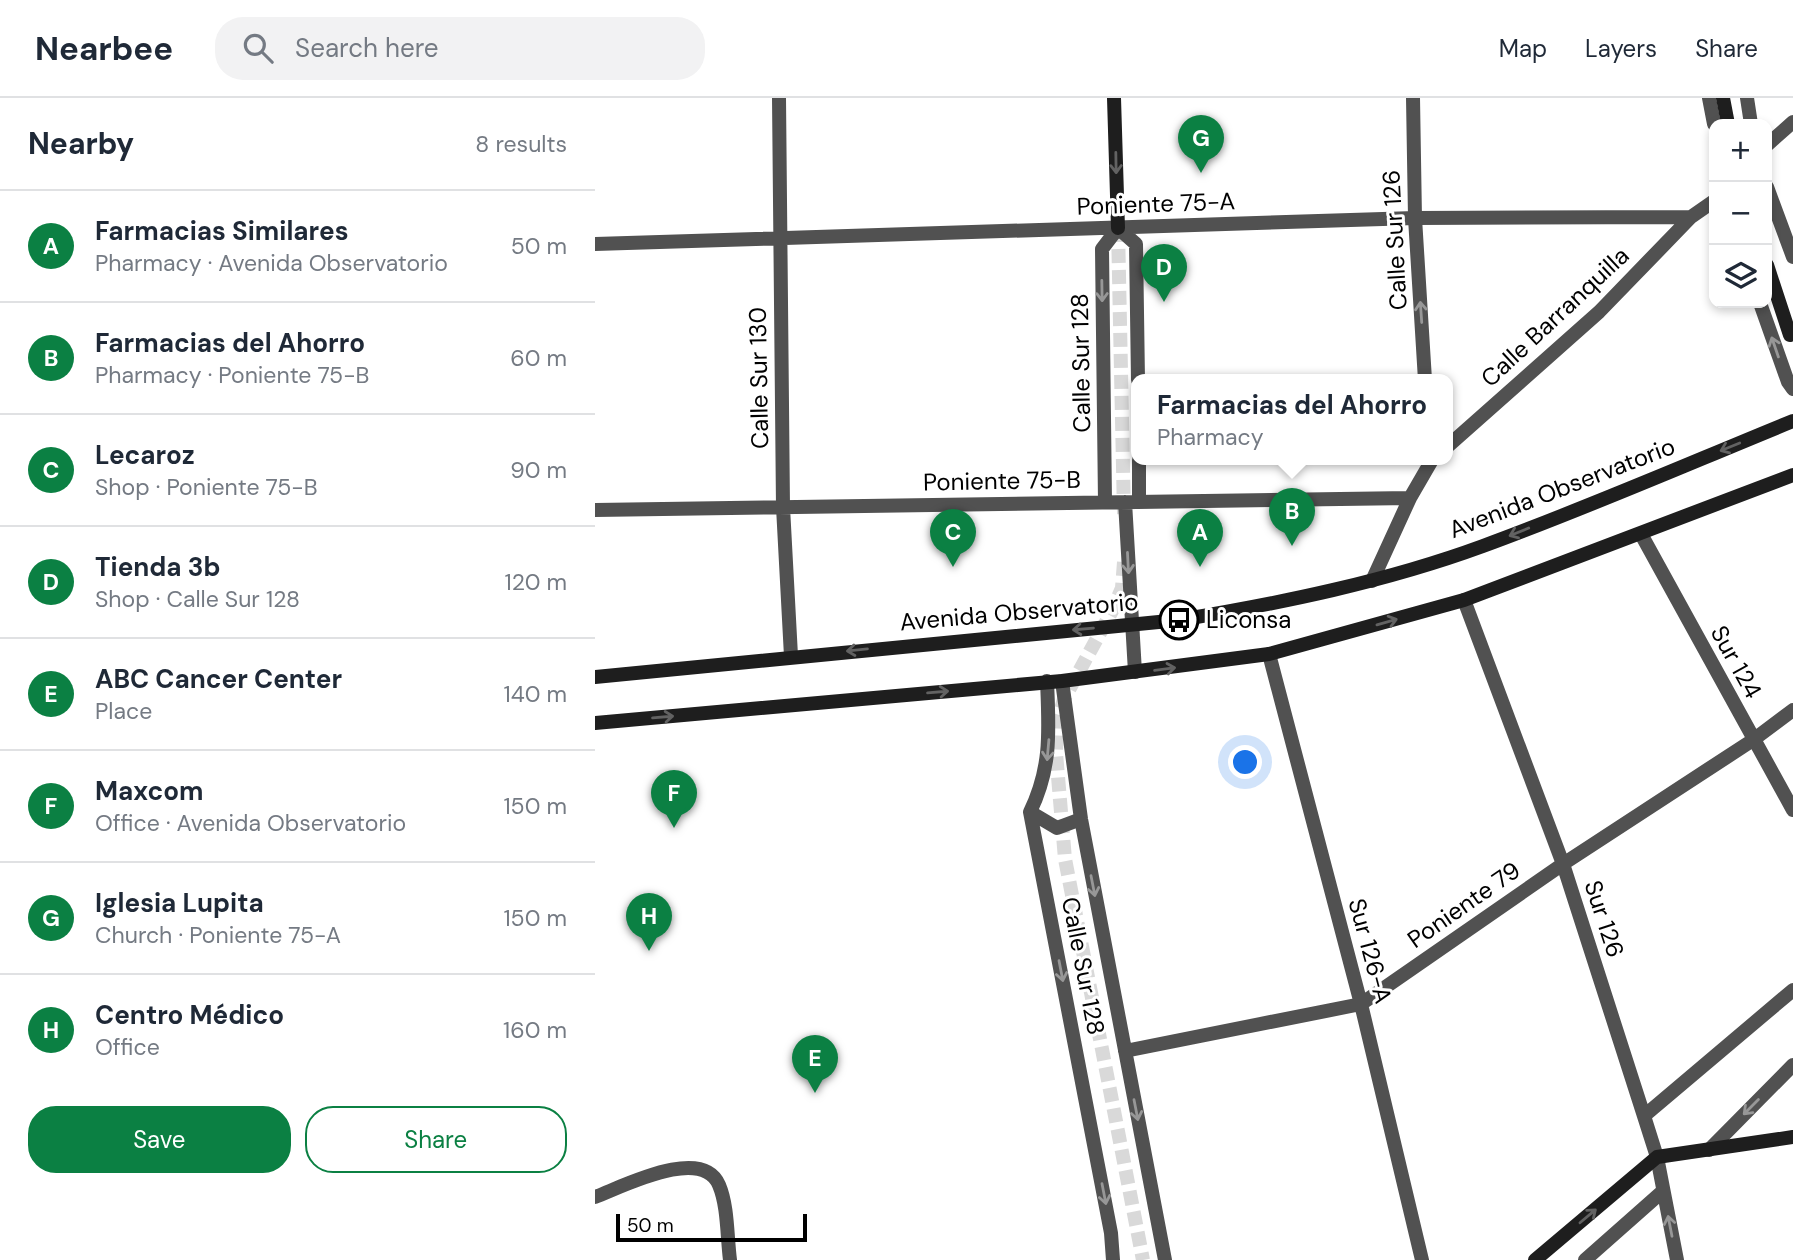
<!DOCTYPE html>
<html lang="en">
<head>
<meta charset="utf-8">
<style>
	:root { --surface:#fff; --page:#f2f2f3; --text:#1f2937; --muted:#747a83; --line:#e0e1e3; --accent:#0b8043 }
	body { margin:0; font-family:"DM Sans",sans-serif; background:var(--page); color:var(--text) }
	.controls { position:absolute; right:21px; top:21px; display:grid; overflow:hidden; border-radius:14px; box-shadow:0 4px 10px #0003 }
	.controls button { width:63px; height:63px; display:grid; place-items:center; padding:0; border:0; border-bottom:2px solid var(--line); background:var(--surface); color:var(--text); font:35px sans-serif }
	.scale { position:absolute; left:21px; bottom:18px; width:191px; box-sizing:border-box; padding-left:7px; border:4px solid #000; border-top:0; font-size:19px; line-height:24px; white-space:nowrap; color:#000; -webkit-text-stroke:5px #fff; paint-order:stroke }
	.you { position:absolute; left:651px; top:665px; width:24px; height:24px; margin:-18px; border:5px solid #fff; border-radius:50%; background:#1a73e8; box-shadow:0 0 0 10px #1a73e833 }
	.badge { display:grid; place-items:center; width:46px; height:46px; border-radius:50%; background:var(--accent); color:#fff; font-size:23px; font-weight:700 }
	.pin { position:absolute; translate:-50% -58px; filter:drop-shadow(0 2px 4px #0008) }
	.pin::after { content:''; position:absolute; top:37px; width:24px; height:21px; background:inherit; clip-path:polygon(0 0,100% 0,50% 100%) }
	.popup { position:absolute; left:536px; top:276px; width:322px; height:91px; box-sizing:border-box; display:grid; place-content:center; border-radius:14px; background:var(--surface); filter:drop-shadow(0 2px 5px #0005); font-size:23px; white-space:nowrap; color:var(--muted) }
	.popup b { font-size:26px; color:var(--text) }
	.popup::after { content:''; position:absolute; left:50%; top:100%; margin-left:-14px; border:14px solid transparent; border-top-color:var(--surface) }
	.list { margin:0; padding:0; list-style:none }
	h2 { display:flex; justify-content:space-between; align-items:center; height:91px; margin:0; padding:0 28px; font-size:30px }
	h2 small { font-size:23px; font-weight:400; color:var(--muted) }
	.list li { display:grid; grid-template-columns:46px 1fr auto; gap:21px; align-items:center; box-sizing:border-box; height:112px; padding:0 28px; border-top:2px solid var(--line) }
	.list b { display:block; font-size:26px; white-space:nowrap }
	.list p { margin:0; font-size:23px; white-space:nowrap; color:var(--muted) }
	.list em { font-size:23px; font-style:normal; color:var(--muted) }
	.actions { display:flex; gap:14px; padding:21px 28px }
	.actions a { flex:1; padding:16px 0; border:2px solid var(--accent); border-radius:28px; text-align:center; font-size:24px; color:var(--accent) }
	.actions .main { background:var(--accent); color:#fff }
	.icon { flex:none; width:38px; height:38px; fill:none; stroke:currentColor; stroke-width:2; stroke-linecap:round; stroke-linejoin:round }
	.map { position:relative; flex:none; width:1198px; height:1162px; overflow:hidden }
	header { display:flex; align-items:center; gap:42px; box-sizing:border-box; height:98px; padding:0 35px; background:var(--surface); border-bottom:2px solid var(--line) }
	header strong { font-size:33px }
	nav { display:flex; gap:38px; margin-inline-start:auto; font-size:24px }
	.search { width:490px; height:63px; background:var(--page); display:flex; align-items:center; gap:18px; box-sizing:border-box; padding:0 24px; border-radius:28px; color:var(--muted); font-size:26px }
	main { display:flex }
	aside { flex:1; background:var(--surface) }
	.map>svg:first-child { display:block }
</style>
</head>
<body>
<header>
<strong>Nearbee</strong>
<div class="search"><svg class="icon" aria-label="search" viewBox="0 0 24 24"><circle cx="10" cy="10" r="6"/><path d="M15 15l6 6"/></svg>Search here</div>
<nav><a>Map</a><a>Layers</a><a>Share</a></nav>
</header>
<main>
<aside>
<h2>Nearby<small>8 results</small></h2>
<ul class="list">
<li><span class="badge">A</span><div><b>Farmacias Similares</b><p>Pharmacy · Avenida Observatorio</p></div><em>50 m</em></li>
<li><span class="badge">B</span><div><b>Farmacias del Ahorro</b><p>Pharmacy · Poniente 75-B</p></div><em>60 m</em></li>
<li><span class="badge">C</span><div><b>Lecaroz</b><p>Shop · Poniente 75-B</p></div><em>90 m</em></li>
<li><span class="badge">D</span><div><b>Tienda 3b</b><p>Shop · Calle Sur 128</p></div><em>120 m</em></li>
<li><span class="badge">E</span><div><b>ABC Cancer Center</b><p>Place</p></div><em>140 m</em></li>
<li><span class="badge">F</span><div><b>Maxcom</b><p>Office · Avenida Observatorio</p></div><em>150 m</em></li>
<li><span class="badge">G</span><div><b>Iglesia Lupita</b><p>Church · Poniente 75-A</p></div><em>150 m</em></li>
<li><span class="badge">H</span><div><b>Centro Médico</b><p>Office</p></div><em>160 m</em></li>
</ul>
<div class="actions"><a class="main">Save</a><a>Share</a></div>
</aside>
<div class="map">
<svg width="1198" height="1162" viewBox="0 0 1198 1162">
	<rect width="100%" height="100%" fill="#fff"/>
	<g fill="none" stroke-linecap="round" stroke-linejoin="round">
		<path stroke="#d9d9d9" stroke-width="14" stroke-dasharray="14 7" stroke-linecap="butt" d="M523,130L529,416
			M529,464L527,490L517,513L469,601L462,625L461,655L470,761L548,1162"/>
		<path stroke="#515151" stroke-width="14" d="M0,1099C27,1089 107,1047 124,1087C133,1108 132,1139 135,1162"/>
		<path stroke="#515151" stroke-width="14" d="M184,0L188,409L196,558
			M818,0L820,120L830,282
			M1114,0L1119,26
			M1172,47L1198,24
			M0,146L820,120L1096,119L1119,103
			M1165,205L1193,284L1198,291
			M853,348L1004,214L1096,119
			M544,362V404H551
			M510,404L507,151L523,130L541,146L543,282
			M530,404L540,574
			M0,412L815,400
			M1046,436L1198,712
			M777,483L815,400L837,362
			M869,502L968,766L1049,1018L1062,1059L1082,1162
			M674,556L766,906L827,1162
			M452,583C454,632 457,669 435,714L516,1135L518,1162
			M467,583L486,721L570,1162
			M435,714L462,730L486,721
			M530,953L766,906L968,766L1158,642L1198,612
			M1049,1018L1198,892
			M1114,1052L1198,967
			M990,1162L1068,1093"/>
		<path stroke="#515151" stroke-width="14" d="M1152,0L1156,26
			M1172,89L1198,159"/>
		<path stroke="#1e1e1e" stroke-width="14" d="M519,0L523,130
			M1128,0L1133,26
			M1172,167L1195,237
			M0,579L584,522C686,505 790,484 888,448C992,410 1095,365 1198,323
			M0,625L467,583L674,556L869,502L1198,377
			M940,1162L1062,1059L1198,1039"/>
	</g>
	<defs><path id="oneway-shaft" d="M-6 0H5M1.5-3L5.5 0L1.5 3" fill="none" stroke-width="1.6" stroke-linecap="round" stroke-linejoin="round" transform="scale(1.75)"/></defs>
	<g stroke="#626262">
		<use href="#oneway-shaft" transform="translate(521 65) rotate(89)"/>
		<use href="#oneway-shaft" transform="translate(1135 349) rotate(158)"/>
		<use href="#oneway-shaft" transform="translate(924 434) rotate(158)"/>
		<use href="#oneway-shaft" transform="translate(792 524) rotate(-16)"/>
		<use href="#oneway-shaft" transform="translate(488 531) rotate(175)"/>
		<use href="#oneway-shaft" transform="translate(262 552) rotate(174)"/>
		<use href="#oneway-shaft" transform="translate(570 571) rotate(-7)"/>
		<use href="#oneway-shaft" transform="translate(343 594) rotate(-5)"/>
		<use href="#oneway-shaft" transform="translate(68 619) rotate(-5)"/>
		<use href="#oneway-shaft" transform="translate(993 1118) rotate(-40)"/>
	</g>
	<g stroke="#979797">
		<use href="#oneway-shaft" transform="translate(507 193) rotate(89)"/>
		<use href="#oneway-shaft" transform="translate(826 214) rotate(-94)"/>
		<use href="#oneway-shaft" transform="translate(1180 249) rotate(-109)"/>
		<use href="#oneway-shaft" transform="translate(533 465) rotate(87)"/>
		<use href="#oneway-shaft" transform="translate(453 652) rotate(95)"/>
		<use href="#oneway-shaft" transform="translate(498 788) rotate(79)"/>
		<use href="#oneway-shaft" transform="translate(466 873) rotate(79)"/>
		<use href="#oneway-shaft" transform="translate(1156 1009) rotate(135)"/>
		<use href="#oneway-shaft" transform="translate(541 1012) rotate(79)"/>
		<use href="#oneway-shaft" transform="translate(509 1096) rotate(79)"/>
		<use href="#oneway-shaft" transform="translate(1075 1128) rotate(-101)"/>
	</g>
	<defs>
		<symbol id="bus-ring" viewBox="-11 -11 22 22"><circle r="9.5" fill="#fff" stroke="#000" stroke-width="1.5"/><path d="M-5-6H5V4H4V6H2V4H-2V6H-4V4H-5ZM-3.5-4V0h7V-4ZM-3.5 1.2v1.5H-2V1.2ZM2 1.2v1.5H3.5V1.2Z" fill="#000"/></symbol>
	</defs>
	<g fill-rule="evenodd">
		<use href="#bus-ring" x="562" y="500" width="44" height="44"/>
	</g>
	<g text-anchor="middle" stroke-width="6" stroke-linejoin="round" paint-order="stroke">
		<g font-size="24" fill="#000" stroke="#fff">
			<text transform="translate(561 106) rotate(-2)" y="8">Poniente 75-A</text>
			<text transform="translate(800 142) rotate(-93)" y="8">Calle Sur 126</text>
			<text transform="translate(960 219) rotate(-43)" y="8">Calle Barranquilla</text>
			<text transform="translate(486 265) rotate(-91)" y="8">Calle Sur 128</text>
			<text transform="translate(164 280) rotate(-91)" y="8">Calle Sur 130</text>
			<text transform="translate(407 383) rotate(-1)" y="8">Poniente 75-B</text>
			<text transform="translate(967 390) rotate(-21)" y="8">Avenida Observatorio</text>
			<text transform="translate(424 514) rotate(-5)" y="8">Avenida Observatorio</text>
			<text transform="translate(1141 564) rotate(61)" y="8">Sur 124</text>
			<text transform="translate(869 807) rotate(-35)" y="8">Poniente 79</text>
			<text transform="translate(1009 821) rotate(72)" y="8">Sur 126</text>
			<text transform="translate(775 853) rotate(75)" y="8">Sur 126-A</text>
			<text transform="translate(488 868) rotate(79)" y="8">Calle Sur 128</text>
		</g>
		<g font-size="24" fill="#000" stroke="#fff" text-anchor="start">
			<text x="611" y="530">Liconsa</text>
		</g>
	</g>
</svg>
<div class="controls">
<button>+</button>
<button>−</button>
<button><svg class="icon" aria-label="layers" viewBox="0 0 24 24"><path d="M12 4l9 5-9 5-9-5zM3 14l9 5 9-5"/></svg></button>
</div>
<div class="scale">50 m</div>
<div class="you"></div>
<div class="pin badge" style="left:605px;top:469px">A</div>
<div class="pin badge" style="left:697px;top:448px">B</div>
<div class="popup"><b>Farmacias del Ahorro</b>Pharmacy</div>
<div class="pin badge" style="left:358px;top:469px">C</div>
<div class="pin badge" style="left:569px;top:204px">D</div>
<div class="pin badge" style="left:220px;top:995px">E</div>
<div class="pin badge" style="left:79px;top:730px">F</div>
<div class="pin badge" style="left:606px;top:75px">G</div>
<div class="pin badge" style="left:54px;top:853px">H</div>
</div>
</main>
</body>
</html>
